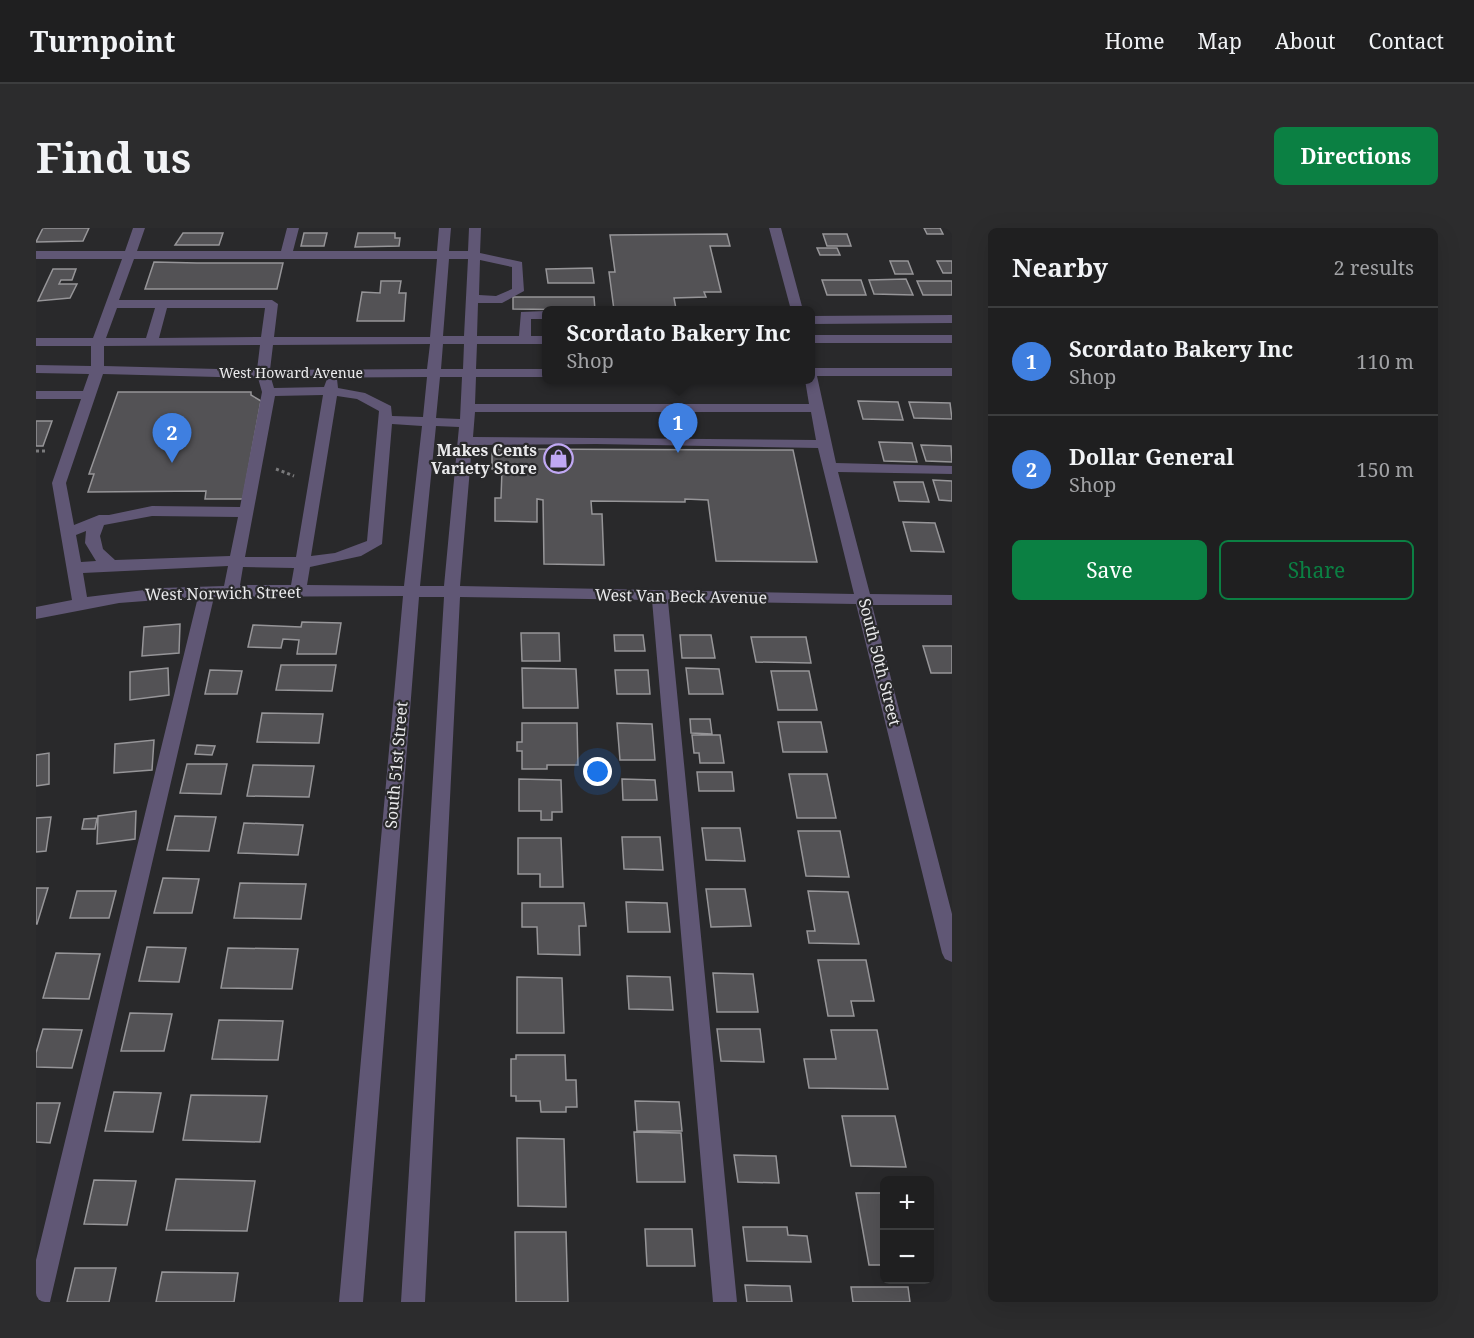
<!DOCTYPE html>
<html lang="en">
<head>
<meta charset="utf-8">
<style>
	:root { --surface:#1f1f20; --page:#2c2c2d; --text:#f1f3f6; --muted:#a1a2a5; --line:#3c3d3e; --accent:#0b8043 }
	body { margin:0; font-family:"Noto Serif",serif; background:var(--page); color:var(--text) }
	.controls { position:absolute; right:18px; bottom:18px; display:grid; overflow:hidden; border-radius:9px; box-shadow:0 6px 24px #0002 }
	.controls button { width:54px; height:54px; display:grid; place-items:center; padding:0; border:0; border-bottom:2px solid var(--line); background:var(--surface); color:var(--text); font:30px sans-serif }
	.you { position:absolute; left:562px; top:544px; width:21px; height:21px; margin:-15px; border:4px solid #fff; border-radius:50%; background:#1a73e8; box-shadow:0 0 0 9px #1a73e833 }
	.badge { display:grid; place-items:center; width:39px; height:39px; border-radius:50%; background:var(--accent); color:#fff; font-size:20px; font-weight:700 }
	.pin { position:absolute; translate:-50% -50px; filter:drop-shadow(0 2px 3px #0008) }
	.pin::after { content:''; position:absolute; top:32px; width:21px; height:18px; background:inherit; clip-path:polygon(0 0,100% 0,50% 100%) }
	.popup { position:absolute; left:506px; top:78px; width:273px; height:78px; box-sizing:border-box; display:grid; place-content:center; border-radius:9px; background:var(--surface); filter:drop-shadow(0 2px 4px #0005); font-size:20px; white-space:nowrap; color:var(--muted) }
	.popup b { font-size:22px; color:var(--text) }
	.popup::after { content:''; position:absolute; left:50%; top:100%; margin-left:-12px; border:12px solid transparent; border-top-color:var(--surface) }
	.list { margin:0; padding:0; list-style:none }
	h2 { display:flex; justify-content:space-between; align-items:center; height:78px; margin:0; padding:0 24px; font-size:26px }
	h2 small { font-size:20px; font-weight:400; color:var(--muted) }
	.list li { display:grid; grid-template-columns:39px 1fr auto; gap:18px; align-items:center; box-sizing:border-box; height:108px; padding:0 24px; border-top:2px solid var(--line) }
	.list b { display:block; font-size:22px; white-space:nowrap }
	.list p { margin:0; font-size:20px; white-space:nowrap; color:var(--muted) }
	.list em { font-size:20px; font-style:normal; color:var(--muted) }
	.actions { display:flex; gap:12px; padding:18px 24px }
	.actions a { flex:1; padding:14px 0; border:2px solid var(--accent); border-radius:9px; text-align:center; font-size:21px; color:var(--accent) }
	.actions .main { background:var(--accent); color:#fff }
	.map { position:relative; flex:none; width:916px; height:1074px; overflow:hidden; border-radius:9px }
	header { display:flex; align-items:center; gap:36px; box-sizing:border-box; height:84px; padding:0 30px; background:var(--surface); border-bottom:2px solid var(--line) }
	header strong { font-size:28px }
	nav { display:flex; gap:33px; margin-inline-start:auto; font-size:21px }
	.intro { display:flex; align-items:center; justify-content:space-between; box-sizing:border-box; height:144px; padding:0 36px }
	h1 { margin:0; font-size:42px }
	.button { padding:15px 27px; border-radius:9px; background:var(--accent); color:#fff; font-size:21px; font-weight:700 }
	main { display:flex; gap:36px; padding:0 36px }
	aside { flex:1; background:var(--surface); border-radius:9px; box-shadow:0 6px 24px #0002 }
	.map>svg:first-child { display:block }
</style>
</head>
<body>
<header>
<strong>Turnpoint</strong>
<nav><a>Home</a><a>Map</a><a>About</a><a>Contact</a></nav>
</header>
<div class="intro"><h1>Find us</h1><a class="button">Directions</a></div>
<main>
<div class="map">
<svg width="916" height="1074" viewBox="0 0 916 1074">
	<rect width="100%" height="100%" fill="#29292b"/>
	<path fill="#535255" stroke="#969598" stroke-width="1.5" d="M7,0H53L47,13L0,14Z
		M888,0H904L907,6H891Z
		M147,5H187L183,17H139Z
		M268,5H291L288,18H265Z
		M322,5H359V10H364L363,18L319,19Z
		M691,6L694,18H674L685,64H668L670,69L638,70L640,81L578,82L573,44H579L574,7Z
		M787,6H811L815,18H791Z
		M781,20H801L804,27H784Z
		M854,33H872L877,46H859Z
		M901,33H916V45H907Z
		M118,34L161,35H247L241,61H109Z
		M556,40L558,55H512L510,41Z
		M17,41H40L36,52H25L23,56H41L34,70L2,73Z
		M870,51L877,67L838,66L833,52Z
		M786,52H825L830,67H791Z
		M345,53H365L363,65H370L368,93H321L326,64L344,65Z
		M881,53H916V67H887Z
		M477,69H558L559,82L477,81Z
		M82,164H215V167L225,173L207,271H169L170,263L52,264L58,246H53Z
		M822,173L862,174L867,192L827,191Z
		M873,174L914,175L916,191L878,190Z
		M0,193H16L7,218H0Z
		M843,214L876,215L881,234L848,233Z
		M885,217L915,218L916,234L890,233Z
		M456,221L757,222L781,334L680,333L672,272L649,271V274L555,273L556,286H566L568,337L508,336L507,272L501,271V294L459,293V270H465L466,242L456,241Z
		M897,252L916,253V273L903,272Z
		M858,254H887L893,274L863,273Z
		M867,294L899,295L908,324L875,323Z
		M266,394L305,395L300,426H261L263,412L247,411L245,420L212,419L217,397L265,399Z
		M144,396L143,425L106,428L108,399Z
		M485,405H523L524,433H486Z
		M578,407H607L609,423H579Z
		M644,407H675L679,430H646Z
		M715,409H770L775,435L720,434Z
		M887,418H916V445H895Z
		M245,437H300L296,463L240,462Z
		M132,440L133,467L94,472V444Z
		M486,440L540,441L542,480H487Z
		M650,440L683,441L687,466H653Z
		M174,442L206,443L201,466H169Z
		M579,442H612L614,466H581Z
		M735,443H773L781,482H742Z
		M226,485L287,486L283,515L221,514Z
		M654,491H674L676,506L655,505Z
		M742,494H785L791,524H747Z
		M486,495H541L542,537H511V541H486V523H481V514H486Z
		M581,495L616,496L619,532H584Z
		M656,507H684L688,535H664L663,525H658Z
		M118,512L116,542L78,545L79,516Z
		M161,517L179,518L176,527L159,526Z
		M13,525V556L0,558V527Z
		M151,536H191L185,566L144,565Z
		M217,537L278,538L273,569L211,568Z
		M661,544H696L698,563H663Z
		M753,546H791L800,590H761Z
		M483,551L525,552L526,584H516V592H505V583H483Z
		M586,551L619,552L621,572H587Z
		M100,583L99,611L61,616L62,588Z
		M139,588L180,589L173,623L131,622Z
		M15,589L10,623L0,624V590Z
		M61,590L59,601H46L48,591Z
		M208,595L267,597L262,627L202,625Z
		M666,600H704L709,633L670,632Z
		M762,603H804L813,649L770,648Z
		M586,609H624L627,642L588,641Z
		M482,610H525L527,659H504V646H482Z
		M127,650L163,651L156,685H118Z
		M204,655L270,656L265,691L198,690Z
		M0,660H12L1,696H0Z
		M670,661H709L715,698L675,699Z
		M41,663H80L73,690H34Z
		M772,663L812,664L823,716L773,715L771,703H779Z
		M590,674L631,675L634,704H592Z
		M486,675H548L550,698H543L544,727L502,726L501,699H486Z
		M111,719L150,720L143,754L103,753Z
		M192,720L262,721L256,761L185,760Z
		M20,725L64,726L53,771L7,770Z
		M782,732H830L838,773H815L818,788H792Z
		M677,745L717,746L722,784H681Z
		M591,748L634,749L637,782L593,781Z
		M481,749L526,750L528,805H481Z
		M94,785L136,786L128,823H85Z
		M183,792L247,793L242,832L176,831Z
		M7,801L46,802L36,840L0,839V825Z
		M681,801H724L728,834L685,833Z
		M795,802H841L852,861L773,860L768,831H800Z
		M480,827H529L530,852H540L541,879H530V884H505L504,873H480V868H475V831H480Z
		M78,864L125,865L117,904L69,903Z
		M155,867L231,868L224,914L147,912Z
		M599,873L643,874L646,903H601Z
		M0,875H24L14,915L0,914Z
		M806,888H859L870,939L815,938Z
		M598,904L645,905L649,954H601Z
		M481,910L528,911L530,979L482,978Z
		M698,927L740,928L743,955L702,954Z
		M140,951L219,953L211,1003L130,1002Z
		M58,952L100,953L91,997L48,996Z
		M820,965H848V1037H833Z
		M707,999H751L752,1007L771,1008L775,1034L711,1033Z
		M609,1001H656L659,1038H611Z
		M479,1004H530L532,1074H480Z
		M39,1040H80L73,1074H31Z
		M126,1044L202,1045L198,1074H120Z
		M709,1057L754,1058L756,1074H711Z
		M815,1059H872L874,1074H817Z"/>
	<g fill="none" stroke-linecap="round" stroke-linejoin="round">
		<path stroke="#7a7a7c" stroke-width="3" stroke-dasharray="3 3" stroke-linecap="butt" d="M0,223H11
			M240,241L258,248"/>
		<path fill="#605775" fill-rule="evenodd" d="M97,0H109L101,23H245L251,0H263L257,23H401L403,0H415L413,23H432L433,0H445L444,25L486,34L488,63L466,75H442L441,108H483L485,84L510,83V91H495V108H510V116H441L440,141H510V149H440L439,176H773L769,152H774V140H916V148H781L800,235L916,238V246L802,244L834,366L916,367V377H836L916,686V734L909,731L906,725L820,376L632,373L701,1074H677L616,372L424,369L389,1074H365L408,369H383L327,1074H303L367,368L178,369L14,1074H0V1032L162,369L83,375L0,391V379L36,372L16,255L45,171H0V163H47L53,146L0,145V137L55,138V118H0V110H57L86,31H0V23H89ZM98,31H401L394,109H238L242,76L236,72H83ZM413,31H432L428,108H407ZM444,32L476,39V61L460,68L443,67ZM81,80H119L110,110H70ZM131,80H229L225,109L123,110ZM394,116L391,141L234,142L237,117ZM407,116H428L427,141H405ZM224,117L221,142L68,138V118ZM67,146L222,150L226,164L204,279L116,278L73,287H63L38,297L30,255ZM391,149L387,189L356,188L355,178L329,165L302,160L301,151H291L288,159L238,160L235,150ZM404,149H426L424,191L400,190ZM287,167L260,329H209L239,168ZM301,168L321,171L343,183L331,313L299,325L275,328ZM439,184H775L780,212L437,209ZM356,196L386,198L368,358L271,357L274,339L325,328L346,316ZM400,198L423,199L408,358H384ZM560,216L782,220L818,366L424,358L436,217ZM116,288L202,289L194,328L79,332L67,321L64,308L68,297ZM50,303L49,315L60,333L45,334L40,307ZM192,338L188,358L125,360L51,369L47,345ZM207,339L258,340L255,357H204Z
			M733,0H745L767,82H755Z
			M916,87V95L774,96V88Z
			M774,107H916V115H774Z"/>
	</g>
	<defs>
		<symbol id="shop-ring" viewBox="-11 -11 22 22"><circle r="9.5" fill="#29292b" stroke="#c0a8f4" stroke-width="1.5"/><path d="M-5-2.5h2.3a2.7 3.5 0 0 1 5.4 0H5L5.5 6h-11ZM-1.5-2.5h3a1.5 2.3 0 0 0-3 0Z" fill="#c0a8f4"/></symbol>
	</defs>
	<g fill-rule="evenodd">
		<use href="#shop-ring" x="506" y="214" width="33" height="33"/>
	</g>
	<g text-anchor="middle" stroke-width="4.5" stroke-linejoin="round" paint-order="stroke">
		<g font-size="14" fill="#eaeaec" stroke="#29292b">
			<text x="255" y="150">West Howard Avenue</text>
		</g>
		<g font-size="16" font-weight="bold" fill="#eaeaec" stroke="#29292b" text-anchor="end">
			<text x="501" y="228">Makes Cents<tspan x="501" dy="18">Variety Store</tspan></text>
		</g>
		<g font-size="16" fill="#eaeaec" stroke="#29292b">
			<text transform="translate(187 365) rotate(-1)" y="6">West Norwich Street</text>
			<text transform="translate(645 368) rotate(1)" y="6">West Van Beck Avenue</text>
			<text transform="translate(844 434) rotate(76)" y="6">South 50th Street</text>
			<text transform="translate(360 537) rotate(-85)" y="6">South 51st Street</text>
		</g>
	</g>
</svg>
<div class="controls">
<button>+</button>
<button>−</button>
</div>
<div class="you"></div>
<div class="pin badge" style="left:642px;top:225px;background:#3f7fe0">1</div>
<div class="popup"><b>Scordato Bakery Inc</b>Shop</div>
<div class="pin badge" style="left:136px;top:235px;background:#3f7fe0">2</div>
</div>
<aside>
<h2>Nearby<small>2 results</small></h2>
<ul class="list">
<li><span class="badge" style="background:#3f7fe0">1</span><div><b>Scordato Bakery Inc</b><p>Shop</p></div><em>110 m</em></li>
<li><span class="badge" style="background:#3f7fe0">2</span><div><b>Dollar General</b><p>Shop</p></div><em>150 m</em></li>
</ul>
<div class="actions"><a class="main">Save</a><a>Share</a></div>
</aside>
</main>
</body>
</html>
